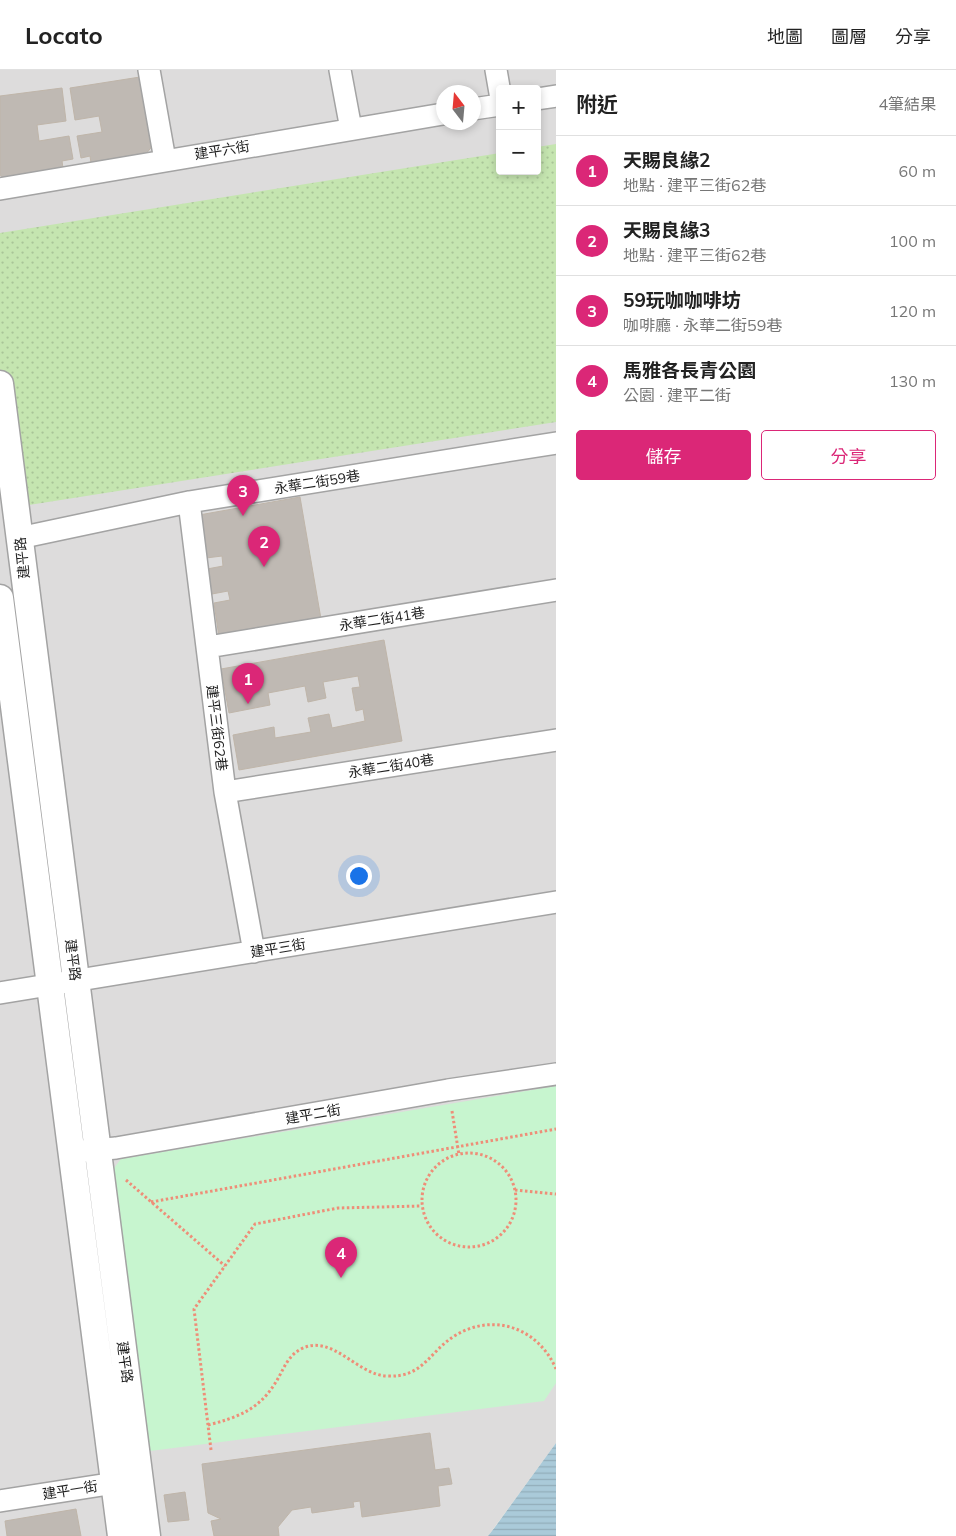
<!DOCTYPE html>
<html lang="zh-TW">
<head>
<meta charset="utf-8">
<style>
	:root { --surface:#fff; --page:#f2f2f2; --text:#222; --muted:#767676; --line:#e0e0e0; --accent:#db2777 }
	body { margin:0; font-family:Mulish,"Noto Sans TC",sans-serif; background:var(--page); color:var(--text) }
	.controls { position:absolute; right:15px; top:15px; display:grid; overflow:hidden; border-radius:5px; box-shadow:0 2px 8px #0003 }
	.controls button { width:45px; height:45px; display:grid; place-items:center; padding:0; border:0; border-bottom:1px solid var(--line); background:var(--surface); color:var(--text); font:25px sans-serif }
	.compass { position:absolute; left:436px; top:15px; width:45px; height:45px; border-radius:50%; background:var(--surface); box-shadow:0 2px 8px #0003; rotate:344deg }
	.you { position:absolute; left:358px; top:805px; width:18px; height:18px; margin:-12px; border:4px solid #fff; border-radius:50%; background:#1a73e8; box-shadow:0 0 0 8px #1a73e833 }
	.badge { display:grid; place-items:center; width:32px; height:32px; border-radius:50%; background:var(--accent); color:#fff; font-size:16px; font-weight:700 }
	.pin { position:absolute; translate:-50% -41px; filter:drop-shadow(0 1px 2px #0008) }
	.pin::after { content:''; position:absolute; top:26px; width:18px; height:15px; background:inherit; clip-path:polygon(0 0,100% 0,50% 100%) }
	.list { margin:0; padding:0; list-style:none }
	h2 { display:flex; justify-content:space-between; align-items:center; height:65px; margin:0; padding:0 20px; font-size:21px }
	h2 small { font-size:16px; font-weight:400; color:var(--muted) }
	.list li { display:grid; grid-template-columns:32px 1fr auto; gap:15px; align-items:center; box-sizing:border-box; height:70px; padding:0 20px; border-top:1px solid var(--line) }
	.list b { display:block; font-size:19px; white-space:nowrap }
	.list p { margin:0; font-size:16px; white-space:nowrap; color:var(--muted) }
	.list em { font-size:16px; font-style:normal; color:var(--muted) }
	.actions { display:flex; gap:10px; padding:15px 20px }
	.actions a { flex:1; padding:11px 0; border:1px solid var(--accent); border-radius:5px; text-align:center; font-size:18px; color:var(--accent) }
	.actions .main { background:var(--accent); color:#fff }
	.map { position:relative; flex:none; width:556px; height:1466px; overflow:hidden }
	header { display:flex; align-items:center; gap:30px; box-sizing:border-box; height:70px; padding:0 25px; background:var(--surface); border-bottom:1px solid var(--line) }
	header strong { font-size:24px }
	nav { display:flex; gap:28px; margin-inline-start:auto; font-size:18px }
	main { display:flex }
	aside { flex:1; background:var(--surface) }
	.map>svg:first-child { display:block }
</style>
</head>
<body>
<header>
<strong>Locato</strong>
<nav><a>地圖</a><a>圖層</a><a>分享</a></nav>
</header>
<main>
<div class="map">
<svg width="556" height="1466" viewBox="0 0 556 1466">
	<defs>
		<pattern id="garden-dots" width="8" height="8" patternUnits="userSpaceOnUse" patternTransform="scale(1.25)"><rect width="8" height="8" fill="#c5e5b0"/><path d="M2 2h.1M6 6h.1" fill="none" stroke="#a9c497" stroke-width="1.8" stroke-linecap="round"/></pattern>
		<pattern id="water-rules" width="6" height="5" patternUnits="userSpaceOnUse" patternTransform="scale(1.25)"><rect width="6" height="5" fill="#aacad9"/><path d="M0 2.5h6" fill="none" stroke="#92adba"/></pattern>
	</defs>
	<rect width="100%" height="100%" fill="#efede6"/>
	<path fill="#dddcdc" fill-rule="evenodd" d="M0,0H556V1373L488,1466H0ZM500,19H537V101H500ZM443,22H473V52H443Z"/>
	<path fill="#c7f5cf" d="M556,1016V1313L544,1331L150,1381L111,1102L121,1089Z"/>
	<path fill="url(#garden-dots)" d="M556,74V352L10,438L0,373V163L500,83V101H537V77Z"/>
	<path fill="url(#water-rules)" d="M556,1373V1466H488L495,1457Z"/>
	<path fill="#bfb9b3" stroke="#bfb5a9" d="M140,7L154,74L145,85L91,93L90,86L81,88L77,66L102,62L99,46L75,50L70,18Z
		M62,18L66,51L37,55L39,71L69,66L73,89L62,91L63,98L4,108L0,105V26Z
		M300,427L321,549L219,567L214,533L230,530L228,521L212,524L207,499L223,496L222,486L206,488L199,445Z
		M384,570L402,671L239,700L233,665L274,657L275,668L311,662L308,648L329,644L332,658L365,651L363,639L356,641L352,618L360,617L358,606L323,612L326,628L308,632L305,616L268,623L270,635L229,643L221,599Z
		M430,1363L435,1400L449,1398L452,1414L438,1416L440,1436L362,1447L360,1431L353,1432L354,1437L312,1443L311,1437L292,1440L278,1457L279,1466H214L211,1451L221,1449L208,1443L202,1394Z
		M185,1422L189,1450L168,1452L164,1425Z
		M76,1439L81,1466H7L5,1451Z"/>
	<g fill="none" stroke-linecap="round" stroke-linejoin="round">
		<defs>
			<path id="minor" d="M149,0L165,90
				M340,0L351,59
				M496,0L500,23
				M537,29L556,26
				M473,39L500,35
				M0,119L443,44
				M189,432L225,722L254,882
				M19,468L189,432L556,373
				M208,577L556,520
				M225,722L556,670
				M0,923L556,832
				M83,1081L116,1078L448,1020L556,1004
				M0,1431L128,1411"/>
			<path id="tertiary" d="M0,314L147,1466
				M0,528L121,1466"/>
		</defs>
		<use href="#minor" stroke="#a3a3a3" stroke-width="24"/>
		<use href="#tertiary" stroke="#a3a3a3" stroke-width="29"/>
		<path stroke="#ee8e78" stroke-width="3" stroke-dasharray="2.5 2.5" stroke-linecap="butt" d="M452,1041L459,1085
			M422 1130a47 47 0 1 1 94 0a47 47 0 1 1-94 0Z
			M126,1110L225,1196
			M515,1120L556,1124
			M151,1132L556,1059
			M208,1355C236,1348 258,1340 274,1315C283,1302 286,1287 301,1279C332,1263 357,1305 387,1306C424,1308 429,1281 456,1265C495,1242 539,1259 556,1299
			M211,1380L194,1239L255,1154L338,1138L421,1136"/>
		<use href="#minor" stroke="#fff" stroke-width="21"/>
		<use href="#tertiary" stroke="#fff" stroke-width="26"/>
	</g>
	<g text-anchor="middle" stroke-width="4.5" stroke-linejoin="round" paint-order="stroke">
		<g font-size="14" fill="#1f1f1f" stroke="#fff">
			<text transform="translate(222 80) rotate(-9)" y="5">建平六街</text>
			<text transform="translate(317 412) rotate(-9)" y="5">永華二街59巷</text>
			<text transform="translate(22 488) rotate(-96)" y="5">建平路</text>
			<text transform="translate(382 549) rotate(-9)" y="5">永華二街41巷</text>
			<text transform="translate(217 658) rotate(83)" y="5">建平三街62巷</text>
			<text transform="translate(391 696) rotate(-9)" y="5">永華二街40巷</text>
			<text transform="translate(278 878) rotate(-9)" y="5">建平三街</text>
			<text transform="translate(73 890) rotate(83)" y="5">建平路</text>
			<text transform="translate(313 1044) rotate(-10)" y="5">建平二街</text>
			<text transform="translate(125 1292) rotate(82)" y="5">建平路</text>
			<text transform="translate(70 1420) rotate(-9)" y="5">建平一街</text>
		</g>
	</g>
</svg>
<div class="controls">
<button>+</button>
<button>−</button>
</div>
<svg class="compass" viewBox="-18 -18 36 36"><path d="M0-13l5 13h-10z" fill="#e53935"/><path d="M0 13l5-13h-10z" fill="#767676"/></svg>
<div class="you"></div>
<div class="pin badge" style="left:248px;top:634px">1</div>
<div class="pin badge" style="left:264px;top:497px">2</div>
<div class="pin badge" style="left:243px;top:446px">3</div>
<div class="pin badge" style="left:341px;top:1208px">4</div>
</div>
<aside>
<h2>附近<small>4筆結果</small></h2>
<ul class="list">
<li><span class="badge">1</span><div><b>天賜良緣2</b><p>地點 · 建平三街62巷</p></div><em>60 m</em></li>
<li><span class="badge">2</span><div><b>天賜良緣3</b><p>地點 · 建平三街62巷</p></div><em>100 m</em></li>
<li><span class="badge">3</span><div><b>59玩咖咖啡坊</b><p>咖啡廳 · 永華二街59巷</p></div><em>120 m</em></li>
<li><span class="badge">4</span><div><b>馬雅各長青公園</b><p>公園 · 建平二街</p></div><em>130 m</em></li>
</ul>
<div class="actions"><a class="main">儲存</a><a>分享</a></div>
</aside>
</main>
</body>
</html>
